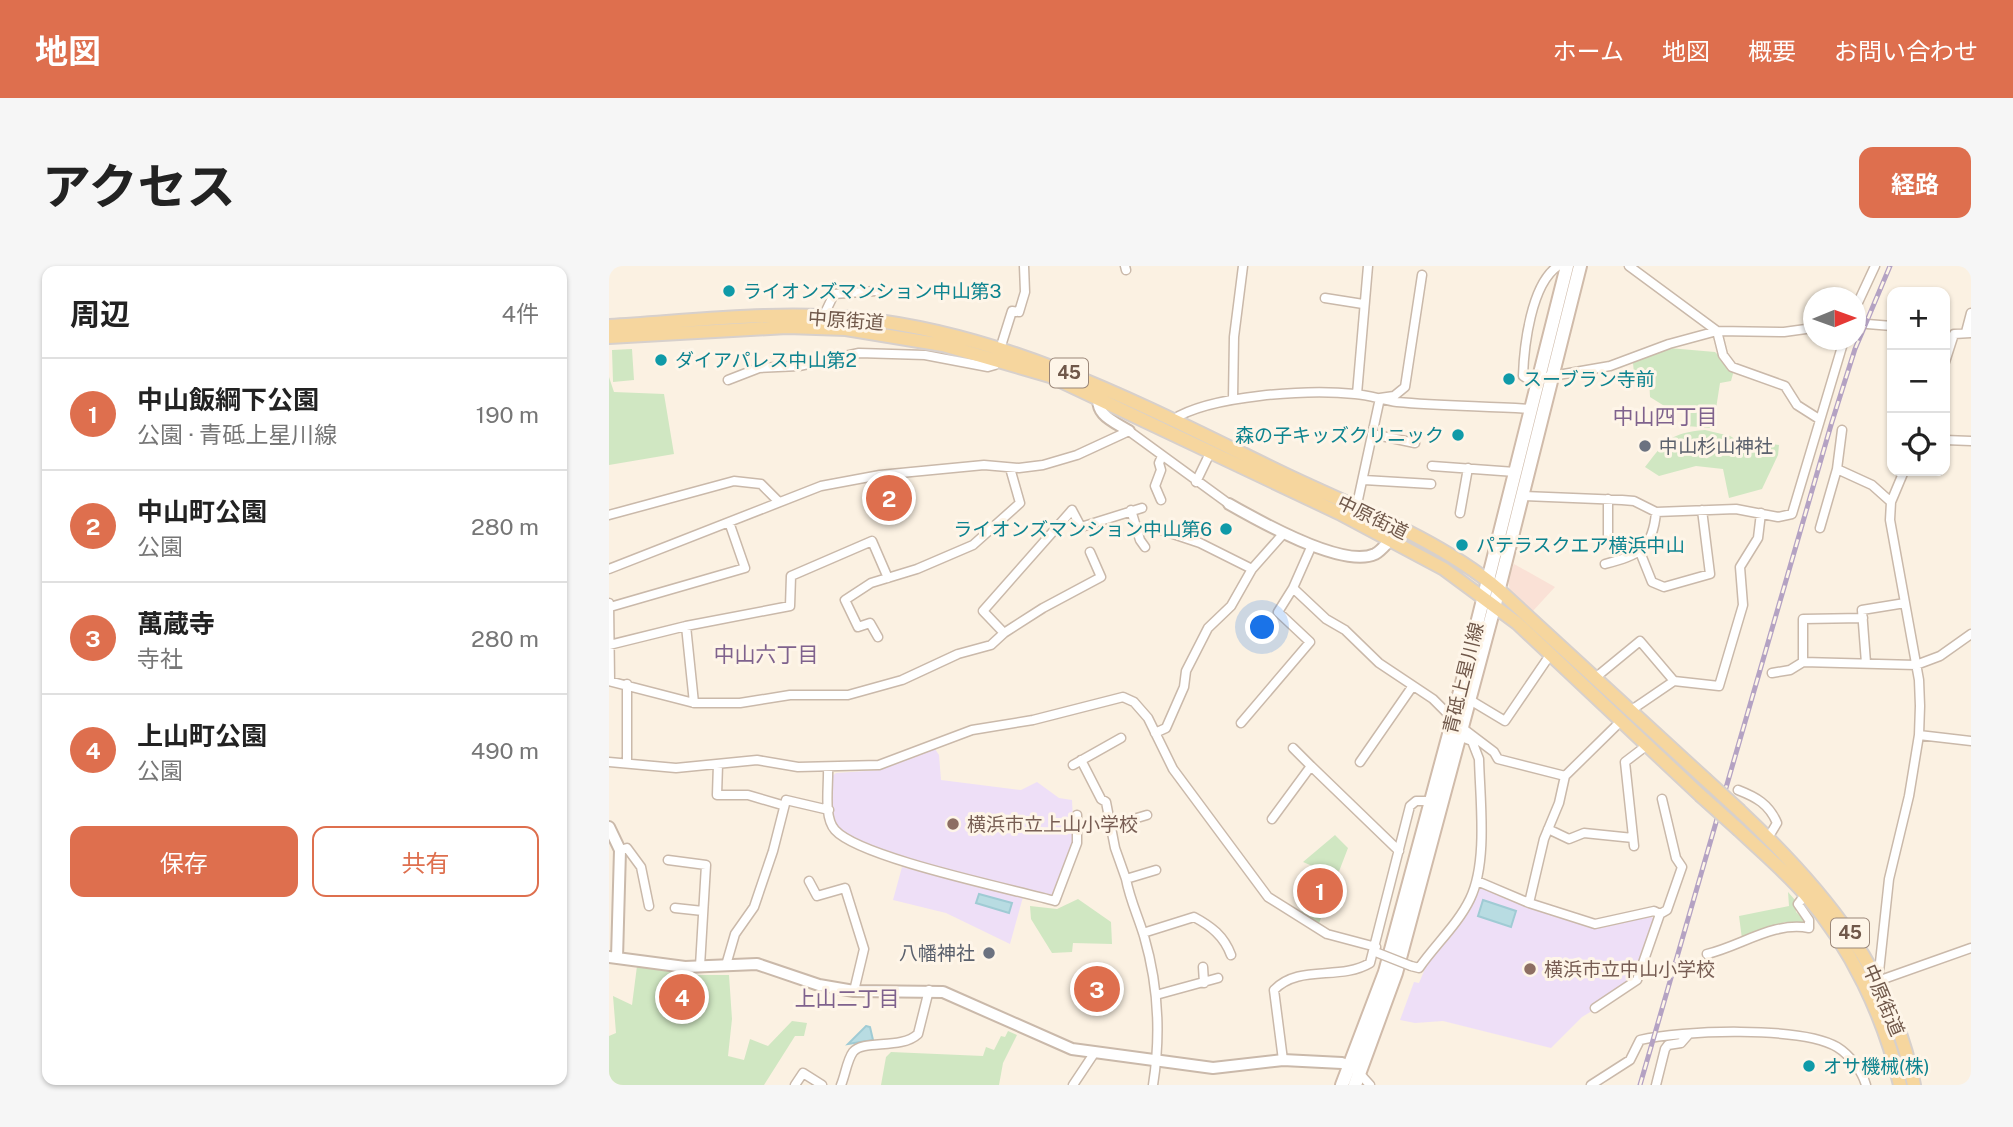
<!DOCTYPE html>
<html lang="ja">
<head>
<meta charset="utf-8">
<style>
	:root { --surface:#fff; --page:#f6f6f6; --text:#222; --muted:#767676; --line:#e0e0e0; --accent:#de6f4e }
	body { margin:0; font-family:"Public Sans","Noto Sans JP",sans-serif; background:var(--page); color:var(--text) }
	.controls { position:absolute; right:21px; top:21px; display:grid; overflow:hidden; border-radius:14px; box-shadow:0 2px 5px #0004 }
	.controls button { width:63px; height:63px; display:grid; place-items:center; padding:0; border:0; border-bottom:2px solid var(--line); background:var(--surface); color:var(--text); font:35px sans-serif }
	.compass { position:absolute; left:1194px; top:21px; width:63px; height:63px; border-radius:50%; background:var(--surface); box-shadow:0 2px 5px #0004; rotate:89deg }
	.you { position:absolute; left:654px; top:362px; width:24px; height:24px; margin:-18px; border:5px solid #fff; border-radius:50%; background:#1a73e8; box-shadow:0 0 0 10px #1a73e833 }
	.badge { display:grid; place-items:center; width:46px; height:46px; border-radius:50%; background:var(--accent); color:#fff; font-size:23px; font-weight:700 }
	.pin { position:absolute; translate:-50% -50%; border:4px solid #fff; box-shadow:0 2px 7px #0006 }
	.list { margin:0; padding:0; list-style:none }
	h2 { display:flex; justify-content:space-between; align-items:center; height:91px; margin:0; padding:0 28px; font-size:30px }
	h2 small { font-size:23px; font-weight:400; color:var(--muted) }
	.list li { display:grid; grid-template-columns:46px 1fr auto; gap:21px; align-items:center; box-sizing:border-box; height:112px; padding:0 28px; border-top:2px solid var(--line) }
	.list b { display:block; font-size:26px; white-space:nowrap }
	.list p { margin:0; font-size:23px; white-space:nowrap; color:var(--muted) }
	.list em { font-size:23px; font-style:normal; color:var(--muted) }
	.actions { display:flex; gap:14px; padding:21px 28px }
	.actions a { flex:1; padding:16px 0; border:2px solid var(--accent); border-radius:14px; text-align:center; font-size:24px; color:var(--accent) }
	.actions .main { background:var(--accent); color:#fff }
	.icon { flex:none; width:38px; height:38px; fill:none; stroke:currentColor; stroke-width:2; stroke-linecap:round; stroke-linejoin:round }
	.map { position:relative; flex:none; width:1362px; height:819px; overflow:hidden; border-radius:14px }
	header { display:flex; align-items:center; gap:42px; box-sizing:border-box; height:98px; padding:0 35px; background:var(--accent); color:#fff }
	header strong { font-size:33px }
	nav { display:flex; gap:38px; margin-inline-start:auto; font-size:24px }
	.intro { display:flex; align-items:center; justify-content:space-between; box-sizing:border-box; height:168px; padding:0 42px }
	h1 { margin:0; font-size:49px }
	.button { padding:18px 32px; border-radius:14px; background:var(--accent); color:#fff; font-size:24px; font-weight:700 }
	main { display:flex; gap:42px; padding:0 42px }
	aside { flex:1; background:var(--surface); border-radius:14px; box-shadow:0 2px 5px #0004 }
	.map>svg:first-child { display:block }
</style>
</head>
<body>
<header>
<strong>地図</strong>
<nav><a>ホーム</a><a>地図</a><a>概要</a><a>お問い合わせ</a></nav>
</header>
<div class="intro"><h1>アクセス</h1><a class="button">経路</a></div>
<main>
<aside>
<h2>周辺<small>4件</small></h2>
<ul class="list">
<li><span class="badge">1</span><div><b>中山飯綱下公園</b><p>公園 · 青砥上星川線</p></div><em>190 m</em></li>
<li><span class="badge">2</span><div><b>中山町公園</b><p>公園</p></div><em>280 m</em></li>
<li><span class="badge">3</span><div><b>萬蔵寺</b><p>寺社</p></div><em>280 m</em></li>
<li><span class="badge">4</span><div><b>上山町公園</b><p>公園</p></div><em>490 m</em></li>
</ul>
<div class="actions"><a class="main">保存</a><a>共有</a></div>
</aside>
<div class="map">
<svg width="1362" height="819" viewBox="0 0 1362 819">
	<rect width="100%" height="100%" fill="#fbf1e2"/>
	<path fill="#fae1d6" d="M905,298L946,321L923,346L901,326L899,313Z"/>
	<path fill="#eedff7" d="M326,483L330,489L332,514L412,524L428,516L450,532L463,534L465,577L443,631L266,585L234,568L222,553V511L227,507L271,504Z
		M293,601L414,631L401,678L337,647L284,634Z
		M871,619L984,659L1042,650L1046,655L1019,723L973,751L942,782L834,755L806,757L791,754L805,716L810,717L820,693Z"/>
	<path fill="#d0e7c2" d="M1060,82L1106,86L1125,104L1122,115L1111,117L1104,162L1077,160V142L1057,141L1041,131L1040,112L1037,107H1025L1024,97Z
		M23,83L25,114L4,116L3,84Z
		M0,111L5,126L55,128L65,188L0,199Z
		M1096,164L1121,170L1149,187L1155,177L1170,179L1169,189L1153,223L1120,232L1114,203L1087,200L1050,210L1036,201C1057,174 1061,167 1096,164Z
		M286,210L288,220L284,225L296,244L277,256L268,243L273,238L265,214Z
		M726,569L739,582L709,660L691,650L708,602L694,596Z
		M1179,626L1186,634L1187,646L1196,654L1197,659L1176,656L1133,673L1130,650L1180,640Z
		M469,633L502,656L503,678L464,677L463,686L443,687L422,653L421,640L448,643Z
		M28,700L89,709H120L123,753L119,790L135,794L141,773L159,780L183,755L198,757L195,770H186L155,819H0V770L7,767L4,730L23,739Z
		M399,765L408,769L394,797L390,819H272L277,791L282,786L374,790L377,781L385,784L392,770L396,771Z"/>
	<path fill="#b8dce2" stroke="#9fcbd4" stroke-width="2" d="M370,628L403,637L400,647L367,637Z
		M874,634L907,645L902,661L869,650Z
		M257,760L261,761L264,774L239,778Z"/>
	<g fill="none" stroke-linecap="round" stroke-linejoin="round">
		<defs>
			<path id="minor" d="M516,0L517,4
				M949,0C922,18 915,80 914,110L920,114L1001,100L1060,78L1108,65L1175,66L1204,62
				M1020,0L1108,65L1114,89L1123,101L1176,120L1188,139L1210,153
				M716,32L754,38
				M1246,43L1266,0
				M214,51L225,28L267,25
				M1246,57L1283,60
				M1357,66L1362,47
				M1336,96L1345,68L1362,67
				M119,114L150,102L190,100L250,87L316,89L379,101L386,99L403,45L410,46L416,26L415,0
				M748,128L759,0
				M624,133L625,71L634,0
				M563,154C601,129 701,123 746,128C760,129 774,134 788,136C832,140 877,140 922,143
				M1233,164L1228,203L1263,219L1282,236
				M763,168L806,177
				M1336,174L1362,175
				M823,200L906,206
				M755,214L822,218
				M587,216L602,185
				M913,230L1013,234L1025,235L1047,246L1127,243L1169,251L1183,248L1235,74
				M999,233V269
				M552,234L546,220L552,204L550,197L553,190
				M747,243L771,132L785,130L796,121L813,9
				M522,244L531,274L536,281
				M851,247L859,202
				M0,249L125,215L152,218L169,235
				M1211,262L1228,203
				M549,263L591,277L643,303
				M1031,286L1043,316L1055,321L1101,308L1093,244
				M996,298C1029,289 1044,284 1047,246
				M0,303L212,220L271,209L375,199L410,202L434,199L468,189L520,165L620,238
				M684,322L717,353L736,364L770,397L824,433L838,447L843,457
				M0,337L1,415
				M1,341L136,302L120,256
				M77,360L85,437
				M395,367L374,345L463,244L472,261L533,242
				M269,371L261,357L249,361L236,334L262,317L308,303L364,279L411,237L401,202
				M0,379L77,360L181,340L182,310L263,275L279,312
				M1194,396V353L1254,352
				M1257,397L1253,344L1296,337
				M1163,407L1181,404L1194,396L1307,399L1331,390L1362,368
				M986,412L1031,375L1065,415
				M0,415L85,437H131L181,429H239L293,414L349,388L382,379L395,367L434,342L492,311L481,286
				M18,418V496
				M861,434L896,455L941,389
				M1021,445L1065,415L1110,420L1134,339L1131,301L1149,272L1152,247
				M632,457L701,376L669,346L684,322L703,279
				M852,461L885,486L889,493L956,510
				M546,467L557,462L575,421L577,405L599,362L622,340L643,303L674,268
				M1310,469L1362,475
				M472,494L492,533L497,536L506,582L517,613
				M0,496L67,502L148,494L189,501L270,499L363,464L424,454L514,431L525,436L539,452L564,503L659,631L718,668L767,681
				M751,496L803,421
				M109,498L108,529H139L173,539
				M464,499L512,472
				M702,500L790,585
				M219,501C220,519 214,551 226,564C251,592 403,623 446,635L468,577V549
				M1129,524C1147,531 1160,538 1168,557L1159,572
				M663,553L702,500L684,482
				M501,560L538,549
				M939,563L960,573L975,567L1024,572
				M1025,580L1016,496L1037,480
				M11,584L18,582L32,601L40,640
				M59,594L97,599L91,700
				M200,615L208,630L236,622L255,683L245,725
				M868,615L920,637
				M66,642L94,645
				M1051,648L1058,644L1073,601L1067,592L1053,533
				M534,667L585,651C602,660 615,670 622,689
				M1098,688C1132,680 1165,655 1200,662V654L1189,638L1196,629
				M117,699L126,668L145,641L164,585L177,534L220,544
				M802,700L810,702C826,679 849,658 861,633C879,596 871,534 870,493L863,475L850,470
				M594,701L595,717
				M1269,715L1280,613L1300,530L1310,469L1311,440L1310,414L1281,254L1282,236L1295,205
				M1266,716L1362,682
				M547,729L609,712
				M986,742L1028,714L1051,648L1045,645L986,658L920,637L935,573L950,537L956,510L1011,456
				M674,794L665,724C690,698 731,715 761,697L801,540L807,535H821
				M751,808L761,819
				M186,819L194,807L213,819
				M232,819C236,810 238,794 244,786C254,773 292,784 309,768L320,724
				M464,819L486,786
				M544,819C552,769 549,718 535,670C529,650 521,634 517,613L547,604
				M982,819L1021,794L1031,774C1071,764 1193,760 1228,781C1241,789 1253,805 1257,819
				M1047,819L1056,783L1059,779L1072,777L1079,769"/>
			<path id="tertiary" d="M490,128C485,149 504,155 520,165
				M620,238C648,254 734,303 766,288C772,285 777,278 782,273
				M0,561L11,584L8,692
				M0,691L76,701L148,698L210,719L245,725L334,726L463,783L478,785L604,802L674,794L733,797L747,803"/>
			<path id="secondary" d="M733,819L776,706L843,457L958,0
				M746,819L787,707L886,338L971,0"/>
			<path id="primary" d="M0,60C84,55 170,44 254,53C406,70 539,142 675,208C746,242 828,272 889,323L1096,513
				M0,71L178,61L237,63L334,79L441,110L730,247L835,303L908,357L1091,529
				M1131,545C1214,623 1282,704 1305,819
				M1130,564C1152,585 1176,605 1196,628C1242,681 1275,750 1291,819"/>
		</defs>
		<use href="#minor" stroke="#cab9aa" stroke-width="11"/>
		<use href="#tertiary" stroke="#cab9aa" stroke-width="14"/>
		<use href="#secondary" stroke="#d0bbaa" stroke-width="16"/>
		<use href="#primary" stroke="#d7d0cc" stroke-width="16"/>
		<use href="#minor" stroke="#fff" stroke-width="8"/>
		<use href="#tertiary" stroke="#fff" stroke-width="10"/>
		<use href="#secondary" stroke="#fff" stroke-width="12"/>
		<use href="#primary" stroke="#f6d69e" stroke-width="12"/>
		<defs>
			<path id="rail" d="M1031,819L1222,159L1246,83L1281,0"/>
		</defs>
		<use href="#rail" stroke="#b4a2c3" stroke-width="5"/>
		<use href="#rail" stroke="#fef5e8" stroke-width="2.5" stroke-dasharray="8" stroke-linecap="butt"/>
		<defs>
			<path id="minor-bridge" d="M769,687L802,700"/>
			<path id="primary-bridge" d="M1096,513L1131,545
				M1091,529L1130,564"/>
		</defs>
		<use href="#minor-bridge" stroke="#cab9aa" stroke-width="11" stroke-linecap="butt"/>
		<use href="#primary-bridge" stroke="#d7d0cc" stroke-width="16" stroke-linecap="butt"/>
		<use href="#minor-bridge" stroke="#fff" stroke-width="8"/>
		<use href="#primary-bridge" stroke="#f6d69e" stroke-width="12"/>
	</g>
	<g fill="#0f9aa8" stroke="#fef5e8" stroke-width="2.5">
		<circle cx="120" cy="25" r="7"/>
		<circle cx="52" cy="94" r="7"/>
		<circle cx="900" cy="113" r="7"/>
		<circle cx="849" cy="169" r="7"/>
		<circle cx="617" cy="263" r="7"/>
		<circle cx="853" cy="279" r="7"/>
		<circle cx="1200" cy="800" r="7"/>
	</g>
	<g fill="#6b7280" stroke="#fef5e8" stroke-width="2.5">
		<circle cx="1036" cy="180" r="7"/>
		<circle cx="380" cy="687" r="7"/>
	</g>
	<g fill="#8d6e63" stroke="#fef5e8" stroke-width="2.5">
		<circle cx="344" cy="558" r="7"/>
		<circle cx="921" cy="703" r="7"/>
	</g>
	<g text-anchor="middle" stroke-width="6" stroke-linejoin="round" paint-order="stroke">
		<g fill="#fef5e8" stroke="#9b8779" stroke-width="2">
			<rect x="441" y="92.5" width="38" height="29" rx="5"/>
			<rect x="1222" y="652.5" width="38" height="29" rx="5"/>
		</g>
		<g font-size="18" font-weight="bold" fill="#70584a">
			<text x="460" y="113">45</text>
			<text x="1241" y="673">45</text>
		</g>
		<g font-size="19" fill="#0d838f" stroke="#fef5e8" text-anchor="start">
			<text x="134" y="32">ライオンズマンション中山第3</text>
			<text x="66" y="101">ダイアパレス中山第2</text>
			<text x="914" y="120">スーブラン寺前</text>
			<text x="835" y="176" text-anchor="end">森の子キッズクリニック</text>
			<text x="603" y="270" text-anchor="end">ライオンズマンション中山第6</text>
			<text x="867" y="286">パテラスクエア横浜中山</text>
			<text x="1214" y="807">オサ機械(株)</text>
		</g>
		<g font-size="19" fill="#70584a" stroke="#fef5e8">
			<text transform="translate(237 54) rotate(4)" y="7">中原街道</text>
			<text transform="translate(764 251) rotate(26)" y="7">中原街道</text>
			<text transform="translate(854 412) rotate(-76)" y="7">青砥上星川線</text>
			<text transform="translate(1275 734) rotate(67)" y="7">中原街道</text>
		</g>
		<g font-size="19" fill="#5b616d" stroke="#fef5e8" text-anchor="start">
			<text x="1050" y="187">中山杉山神社</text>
			<text x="366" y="694" text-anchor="end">八幡神社</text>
		</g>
		<g font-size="19" fill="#785e54" stroke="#fef5e8" text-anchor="start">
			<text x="358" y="565">横浜市立上山小学校</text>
			<text x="935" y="710">横浜市立中山小学校</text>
		</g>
		<g font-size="21" fill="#7f628d" stroke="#fef5e8">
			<text x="1056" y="158">中山四丁目</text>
			<text x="157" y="396">中山六丁目</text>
			<text x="238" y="740">上山二丁目</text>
		</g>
	</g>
</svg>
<div class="controls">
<button>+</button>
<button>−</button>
<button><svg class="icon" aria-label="locate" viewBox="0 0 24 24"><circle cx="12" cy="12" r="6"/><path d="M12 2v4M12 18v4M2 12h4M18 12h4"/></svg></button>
</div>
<svg class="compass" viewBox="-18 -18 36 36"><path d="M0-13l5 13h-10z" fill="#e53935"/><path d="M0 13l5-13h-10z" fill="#767676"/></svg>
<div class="you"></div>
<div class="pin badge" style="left:711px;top:625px">1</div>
<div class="pin badge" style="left:280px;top:232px">2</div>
<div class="pin badge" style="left:488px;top:723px">3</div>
<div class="pin badge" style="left:73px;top:731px">4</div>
</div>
</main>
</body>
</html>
